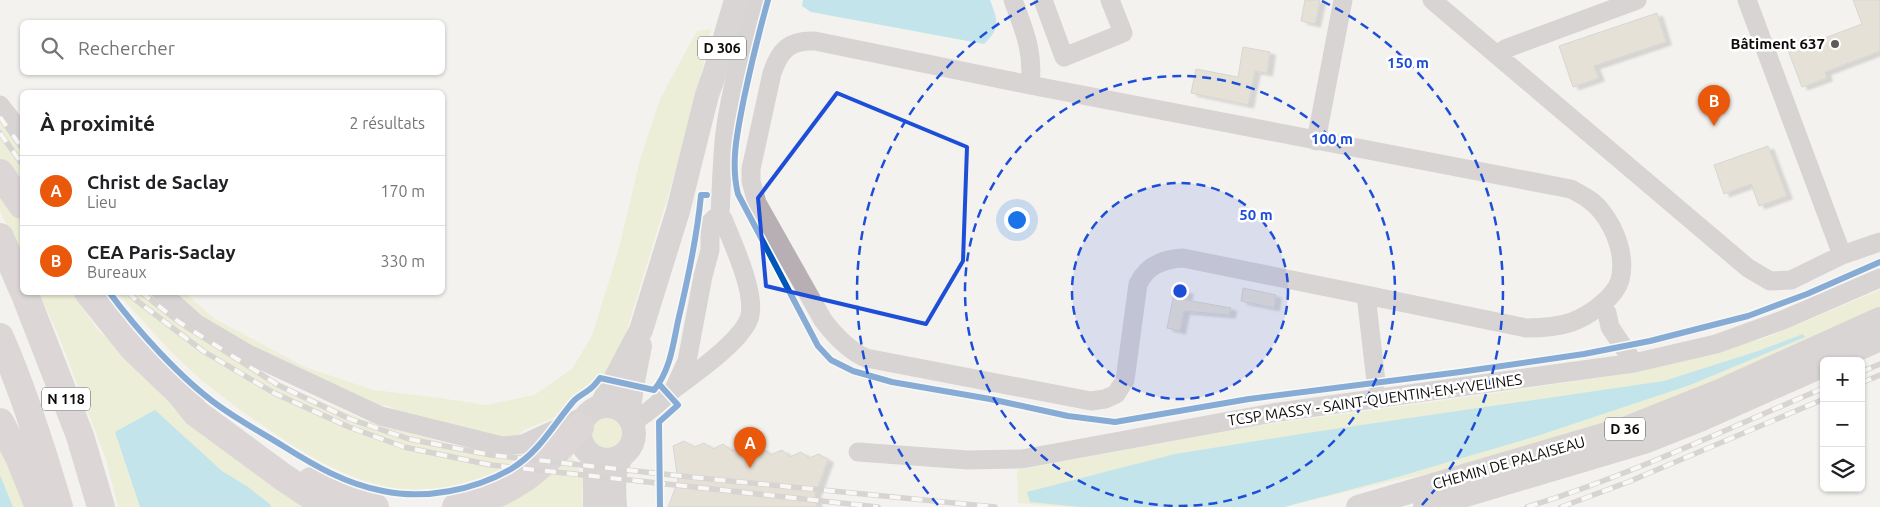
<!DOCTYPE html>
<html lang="fr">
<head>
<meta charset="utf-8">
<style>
	:root { --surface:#fff; --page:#f6f6f6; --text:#202124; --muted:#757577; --line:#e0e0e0; --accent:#ea580c }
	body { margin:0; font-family:Ubuntu,sans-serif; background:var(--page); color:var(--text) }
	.controls { position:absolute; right:15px; bottom:15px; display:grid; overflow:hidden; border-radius:8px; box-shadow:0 1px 4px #0004 }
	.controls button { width:45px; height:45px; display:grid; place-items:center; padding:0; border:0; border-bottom:1px solid var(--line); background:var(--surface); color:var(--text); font:25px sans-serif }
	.you { position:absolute; left:1016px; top:219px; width:18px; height:18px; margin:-12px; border:4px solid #fff; border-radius:50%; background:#1a73e8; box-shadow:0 0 0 8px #1a73e833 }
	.badge { display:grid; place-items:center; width:32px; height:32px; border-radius:50%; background:var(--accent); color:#fff; font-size:16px; font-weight:700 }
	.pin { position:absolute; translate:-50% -41px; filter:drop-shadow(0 1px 2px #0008) }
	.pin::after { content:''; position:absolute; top:26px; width:18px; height:15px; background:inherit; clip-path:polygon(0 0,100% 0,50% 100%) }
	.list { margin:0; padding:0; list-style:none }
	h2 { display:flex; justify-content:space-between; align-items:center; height:65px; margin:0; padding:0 20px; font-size:21px }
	h2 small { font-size:16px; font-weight:400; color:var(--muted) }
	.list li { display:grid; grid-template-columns:32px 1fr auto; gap:15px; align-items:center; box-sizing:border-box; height:70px; padding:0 20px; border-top:1px solid var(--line) }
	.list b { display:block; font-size:19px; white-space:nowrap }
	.list p { margin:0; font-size:16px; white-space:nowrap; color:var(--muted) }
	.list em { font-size:16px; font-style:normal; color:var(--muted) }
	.icon { flex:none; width:28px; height:28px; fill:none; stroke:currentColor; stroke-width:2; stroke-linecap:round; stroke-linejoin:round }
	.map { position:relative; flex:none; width:1880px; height:507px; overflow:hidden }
	.search { position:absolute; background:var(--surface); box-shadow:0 1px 4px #0004; left:20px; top:20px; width:425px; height:55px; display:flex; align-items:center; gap:12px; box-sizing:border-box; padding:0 18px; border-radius:8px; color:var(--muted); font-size:19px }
	.panel { position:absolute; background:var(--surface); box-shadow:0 1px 4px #0004; left:20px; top:90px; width:425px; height:205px; border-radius:8px }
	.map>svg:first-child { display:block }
</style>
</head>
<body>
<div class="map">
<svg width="1880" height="507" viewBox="0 0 1880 507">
	<defs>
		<filter id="shadow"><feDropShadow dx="5.5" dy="3" stdDeviation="1" flood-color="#0004"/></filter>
	</defs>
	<rect width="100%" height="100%" fill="#f4f2ef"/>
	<path fill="#e2e8bb" d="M711,29L688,137L679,160L621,349L608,375L582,391L558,416L526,429L514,438H503L406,420C395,406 385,403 368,407L224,332L168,293H185L215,319L305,367L374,390L440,398L486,405L534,395L572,369L592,336L619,248L640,160L660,99L697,31Z
		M0,106L22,136V185L0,157Z
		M0,189L22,222V259L0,211Z
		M1880,290V309L1775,357L1614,423L1471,465L1392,481L1283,507H1066L1018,503L1017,470L1255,426L1462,398L1638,372L1765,338Z
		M39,293H72L97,329L171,399L312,507H118L106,459L58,334Z
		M117,293H152L219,347L250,366L281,384L364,420L453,445L493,450L537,443C517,459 497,474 473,483C396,507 329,471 268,429C244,413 220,396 198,377C170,353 143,320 117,293Z
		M605,416C617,418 621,422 625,434C622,444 617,449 607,453L593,445C587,429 590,424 605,416Z
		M0,441L29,507H0Z
		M568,449L583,479L582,507H476Z"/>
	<path fill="#87d3e4" d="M803,0H990C998,21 1001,28 984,44L811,12L802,6Z
		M1803,334L1805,337L1690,385L1537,436L1394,478L1284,507H1081L1030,502L1027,492L1175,454L1307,433L1664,381L1758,351Z
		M155,410L222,471L248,487L271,505L270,507H140L115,432Z
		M0,475L13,507H0Z"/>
	<path fill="#d4ccbb" stroke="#b5b3b1" filter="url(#shadow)" d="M1305,0H1320L1315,24L1301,21Z
		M1853,0H1880V51L1825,72L1827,78L1802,87L1786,45L1811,36L1814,42L1862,24Z
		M1657,13L1666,42L1594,66L1599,78L1573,87L1559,46Z
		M1243,47L1270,52L1267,73L1255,71L1248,105L1191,93L1196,69L1238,77Z
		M1768,146L1787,196L1759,206L1751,184L1724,194L1714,165Z
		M1243,288L1276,295L1274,308L1241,301Z
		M1175,289L1188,291L1186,300L1231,308L1230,315L1184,311L1180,331L1167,328Z
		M684,441L694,447L704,443L713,449L723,444L732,451L743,446L751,453L762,448L770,455L782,450L790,457L801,452L809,458L819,454L828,460L815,495L817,507H668L678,481L673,446Z"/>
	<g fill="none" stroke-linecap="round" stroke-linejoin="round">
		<path stroke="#b8afb4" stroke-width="19" d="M1013,0C1024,30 1034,52 1030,85L815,41C789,40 780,50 772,73L751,169V181L757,203L823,320C835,336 848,350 866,358L1091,401L1105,399L1116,394L1125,380L1138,284C1147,265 1163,259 1183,258L1366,295L1376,382
			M1043,0L1064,57L1123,33L1110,0
			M1432,0L1748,268L1770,281L1791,280L1842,255L1880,242
			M1747,0L1842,255
			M1505,49L1637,0
			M1030,85L1571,189C1582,195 1594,201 1602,212C1616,230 1626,257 1620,280C1615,298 1588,316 1572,322C1558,327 1541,328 1526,328L1366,295
			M0,105L22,133
			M1316,141L1343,0
			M720,217C721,189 722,160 725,132C731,88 744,43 756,0
			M161,292L197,324L248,354L381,416L502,446L523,444L587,415
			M1599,306L1607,313L1610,327L1634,363
			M675,387L687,361L703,276L710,250V223L715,218L720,217
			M632,422C648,414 660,401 674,389C694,374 746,338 750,315C755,290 732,242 723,219L720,217
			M858,452L968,460L1022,459L1272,413L1634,363L1716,344L1783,320L1880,278"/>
		<path stroke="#b9b1b4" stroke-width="24" d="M1832,361L1880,339
			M580 433a27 27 0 1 1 54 0a27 27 0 1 1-54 0Z
			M601,406L641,330L678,211L707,95L714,75L736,0
			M628,416L632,386L640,346
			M595,458V507
			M615,507C614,489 612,472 622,456
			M1358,507L1627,428L1720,391L1880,319
			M1425,507L1644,442L1702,419L1824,365"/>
		<path stroke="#beb6b9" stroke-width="28" d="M0,173L22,205
			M0,237L22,288
			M24,292L80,436L101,507
			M88,292L133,348L181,394L196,413L283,477L328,507
			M0,337C24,392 42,449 59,507
			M0,422L19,457L39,507
			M311,481L349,500L375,507
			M456,507C513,495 542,467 580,427"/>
		<defs>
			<path id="rail" d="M0,117L22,148
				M0,133L22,164
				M128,292L136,300L203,351L274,393L349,427L404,447L491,465L878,507
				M141,292L179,322L278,385L350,419L409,439L491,455L690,477L995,507
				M1861,372L1880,364
				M1861,383L1880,375
				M1527,507C1629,476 1726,429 1824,388
				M1561,507L1628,482L1824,399"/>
		</defs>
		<use href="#rail" stroke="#b4b0b0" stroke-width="5.5"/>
		<use href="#rail" stroke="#fff" stroke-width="4" stroke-dasharray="11" stroke-linecap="butt"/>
		<defs>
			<path id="cycleway" d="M768,0C759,32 751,65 744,98C738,129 730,162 738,194L818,346L831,360L853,371L892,382L990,399L1068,416L1115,422L1249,399L1460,372L1584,354L1650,341L1748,316L1807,294L1880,262
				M109,292C137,330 181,379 219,406C240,421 262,433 283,446C315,466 346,484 383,491C425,500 474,490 511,469C539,452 552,427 572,403C576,397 584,394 590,389C594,386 597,382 600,378L654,390C670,371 673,345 678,321C688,279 697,238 701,195H707
				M659,384L678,405L659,422L660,507"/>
		</defs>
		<use href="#cycleway" stroke="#fff" stroke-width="9"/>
		<use href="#cycleway" stroke="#0057b8" stroke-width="6"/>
	</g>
	<path d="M0 0H1880V507H0ZM837,93L967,147L963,261L926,324L766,286L758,198Z" fill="#f4f2ef" fill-opacity=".55" fill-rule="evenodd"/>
	<path fill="none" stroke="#1d4ed8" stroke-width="4" stroke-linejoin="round" d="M837,93L967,147L963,261L926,324L766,286L758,198Z"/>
	<circle cx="1180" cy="291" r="108" fill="#1d4ed8" fill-opacity=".12"/>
	<g fill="none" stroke="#1d4ed8" stroke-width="2.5" stroke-dasharray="9 6">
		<circle cx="1180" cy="291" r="108"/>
		<circle cx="1180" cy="291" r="215"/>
		<path d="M938 505A323 323 0 0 1 1038 1M1322 1A323 323 0 0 1 1422 505"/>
	</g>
	<circle fill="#5e5c5a" stroke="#fff" stroke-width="2" cx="1835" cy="44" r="5"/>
	<g text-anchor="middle" stroke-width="5" stroke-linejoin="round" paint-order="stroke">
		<g fill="#fff" stroke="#565554" stroke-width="1">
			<rect x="698" y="36.5" width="48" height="23" rx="4"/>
			<rect x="42" y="387.5" width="48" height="23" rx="4"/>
			<rect x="1605" y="417.5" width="40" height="23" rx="4"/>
		</g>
		<g font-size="14" font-weight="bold" fill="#0d0c0a">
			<text x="722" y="53">D 306</text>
			<text x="66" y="404">N 118</text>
			<text x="1625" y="434">D 36</text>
		</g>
		<g font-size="15" font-weight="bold" fill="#0d0c0a" stroke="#fff" text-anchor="end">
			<text x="1825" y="49">Bâtiment 637</text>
		</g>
		<g font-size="15" fill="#0d0c0a" stroke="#fff">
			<text transform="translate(1375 400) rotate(-8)" y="5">TCSP MASSY - SAINT-QUENTIN-EN-YVELINES</text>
			<text transform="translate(1509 463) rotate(-16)" y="5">CHEMIN DE PALAISEAU</text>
		</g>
	</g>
	<circle cx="1180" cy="291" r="8" fill="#1d4ed8" stroke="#fff" stroke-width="2.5"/>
	<g font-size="15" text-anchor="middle" font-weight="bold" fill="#1d4ed8" stroke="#fff" stroke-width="5" stroke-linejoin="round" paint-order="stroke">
		<text x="1408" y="68">150 m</text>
		<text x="1332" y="144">100 m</text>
		<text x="1256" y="220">50 m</text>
	</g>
</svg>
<div class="controls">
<button>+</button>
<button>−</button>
<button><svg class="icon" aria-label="layers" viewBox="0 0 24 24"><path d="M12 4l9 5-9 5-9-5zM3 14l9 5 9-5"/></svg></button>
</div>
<div class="you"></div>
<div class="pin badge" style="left:750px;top:468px">A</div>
<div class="pin badge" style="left:1714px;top:126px">B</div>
<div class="search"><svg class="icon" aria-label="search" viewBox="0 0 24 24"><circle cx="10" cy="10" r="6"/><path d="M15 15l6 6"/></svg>Rechercher</div>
<section class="panel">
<h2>À proximité<small>2 résultats</small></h2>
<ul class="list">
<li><span class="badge">A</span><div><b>Christ de Saclay</b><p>Lieu</p></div><em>170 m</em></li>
<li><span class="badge">B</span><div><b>CEA Paris-Saclay</b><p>Bureaux</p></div><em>330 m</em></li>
</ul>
</section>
</div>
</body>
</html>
